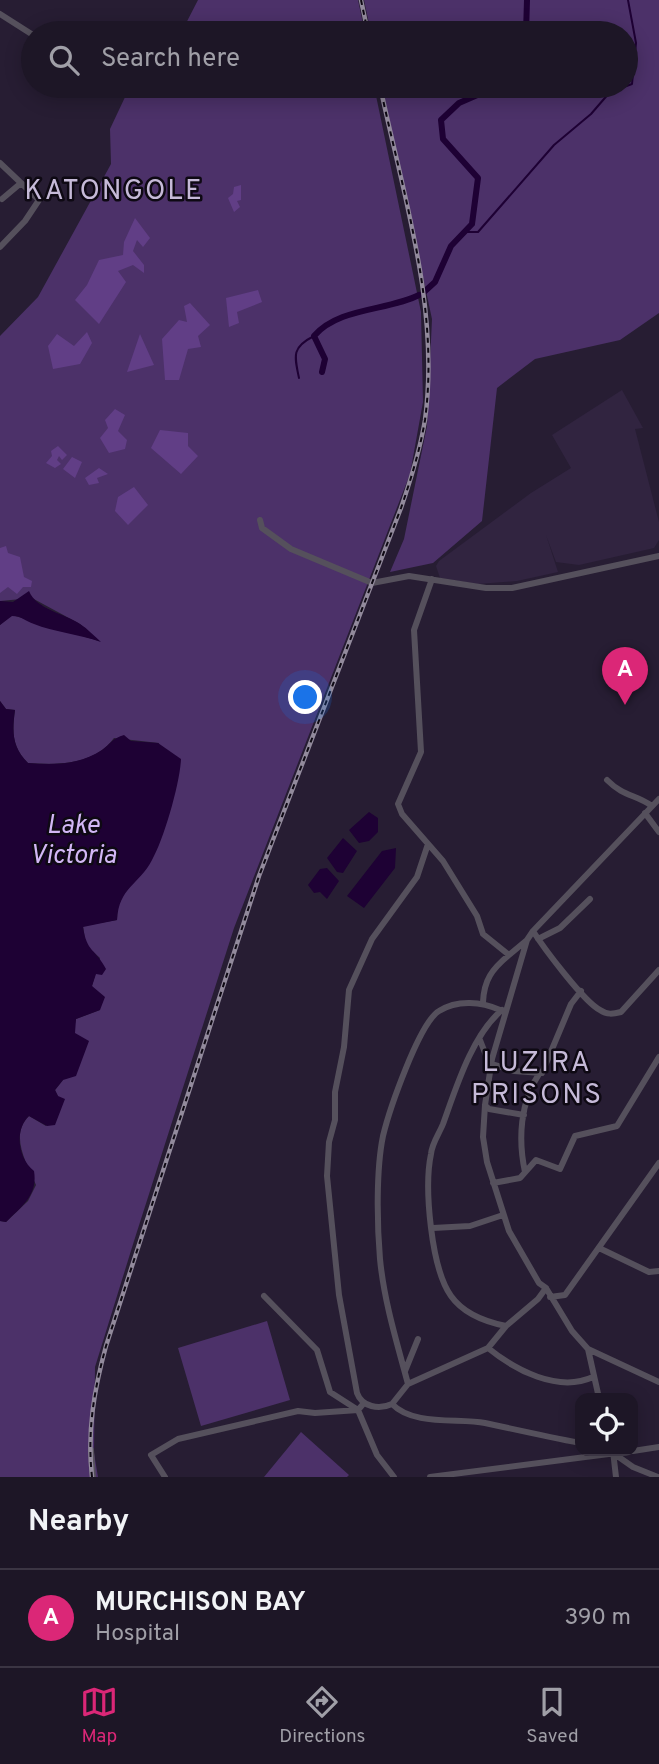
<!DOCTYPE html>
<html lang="en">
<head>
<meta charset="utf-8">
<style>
	:root { --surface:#1d1626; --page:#2a2332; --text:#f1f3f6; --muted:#a09fa7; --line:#3b3543; --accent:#db2777 }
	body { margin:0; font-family:Overpass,sans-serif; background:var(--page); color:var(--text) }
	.controls { position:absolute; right:21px; bottom:21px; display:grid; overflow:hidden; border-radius:14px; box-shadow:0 4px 18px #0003 }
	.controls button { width:63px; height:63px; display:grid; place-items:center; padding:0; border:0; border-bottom:2px solid var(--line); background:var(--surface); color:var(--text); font:35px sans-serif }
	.you { position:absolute; left:306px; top:698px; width:24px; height:24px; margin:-18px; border:5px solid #fff; border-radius:50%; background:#1a73e8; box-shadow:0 0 0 10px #1a73e833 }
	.badge { display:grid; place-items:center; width:46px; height:46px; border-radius:50%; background:var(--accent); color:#fff; font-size:23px; font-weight:700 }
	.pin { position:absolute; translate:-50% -58px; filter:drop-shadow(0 2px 4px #0008) }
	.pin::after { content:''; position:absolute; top:37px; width:24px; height:21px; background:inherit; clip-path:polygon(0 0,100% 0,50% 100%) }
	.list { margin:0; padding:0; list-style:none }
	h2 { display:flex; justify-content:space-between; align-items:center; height:91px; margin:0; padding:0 28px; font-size:30px }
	h2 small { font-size:23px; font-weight:400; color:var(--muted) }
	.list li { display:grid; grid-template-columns:46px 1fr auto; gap:21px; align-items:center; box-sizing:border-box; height:98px; padding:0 28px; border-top:2px solid var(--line) }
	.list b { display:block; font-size:26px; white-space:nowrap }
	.list p { margin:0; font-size:23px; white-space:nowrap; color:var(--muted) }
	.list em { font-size:23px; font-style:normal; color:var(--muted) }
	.icon { flex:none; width:38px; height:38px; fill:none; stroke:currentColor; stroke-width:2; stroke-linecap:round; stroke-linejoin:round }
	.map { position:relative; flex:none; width:659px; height:1477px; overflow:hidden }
	.search { position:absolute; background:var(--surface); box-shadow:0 4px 18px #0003; left:21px; right:21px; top:21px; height:77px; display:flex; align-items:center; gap:18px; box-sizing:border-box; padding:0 24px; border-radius:38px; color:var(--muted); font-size:26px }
	.sheet { height:189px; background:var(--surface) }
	nav { display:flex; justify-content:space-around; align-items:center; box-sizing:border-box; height:98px; border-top:2px solid var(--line); background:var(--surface); font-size:19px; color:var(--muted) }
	nav a { display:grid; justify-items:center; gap:4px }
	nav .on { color:var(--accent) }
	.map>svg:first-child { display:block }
</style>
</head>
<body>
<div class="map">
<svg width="659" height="1477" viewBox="0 0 659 1477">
	<rect width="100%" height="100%" fill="#271d33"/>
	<path fill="#312440" d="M622,390L643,428L635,429L659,522V540L654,548L579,565L556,562L546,535L558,572L517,581L478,584L440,578L436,566L439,561L531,493L571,468L552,435Z"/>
	<path fill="#4c3169" d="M198,0H358L365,33H181Z
		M364,0H659V313L620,340L535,359L497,388L482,521L433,563L390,572L404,539L427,426L432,319L382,86H626V33H371Z
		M136,86H374L421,312L423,402L410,474L234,928L134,1241L95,1367L94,1453L98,1477H0V1221L6,1222L28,1201L36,1185C27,1164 9,1135 29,1116L46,1126L58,1096L55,1090L63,1080L76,1019L100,1010L92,986L100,958L86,945L83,926L117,920L118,902L130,886L159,743L114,738C94,765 59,765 28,763C12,747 12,733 15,710L6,709L0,701V625L12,615L99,641L80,624L32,598L0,601V336L38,297L111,164L110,129L126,95Z
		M267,1321L290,1400L201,1426L178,1348Z
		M301,1432L349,1475L347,1477H264Z"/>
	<path fill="#613e86" d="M241,185V200L237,201L240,207L234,212L228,198L233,194L234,187Z
		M135,218L150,238L143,247L137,240L133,251L144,265V273L133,265L118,271L126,282L99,324L75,300L87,285L99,260L123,255L124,242Z
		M258,290L262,302L237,312L239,323L229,327L226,298Z
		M190,303L210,325L198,336L201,347L188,349L179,380H165L162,339L179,320L187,322L184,306Z
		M87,332L92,343L80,364L53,369L48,346L57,334L74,346Z
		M140,334L154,365L127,372Z
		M115,409L125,415L118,431L127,440L125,449L109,453L100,438L108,428L105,420Z
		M160,430L188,433V446L198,456L181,474L151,448Z
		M58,446L67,455L62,460L59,456L57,460L61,464L55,468L46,463L52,456L51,451Z
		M72,457L82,462L75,478L63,469Z
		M99,468L108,474L97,478L99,483L89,485L85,478Z
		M134,487L148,505L128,525L115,511L118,497Z
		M6,546L8,553L20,557L24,577L32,581L31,587H23L17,594L8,587L0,593V548Z"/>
	<path fill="#1e0134" d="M29,591C37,610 64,613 80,624C88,629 94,636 101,642C79,634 53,632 34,624C25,621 22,616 12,616L0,625V601L13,602Z
		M0,701L6,709L15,710C12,732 12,747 28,763C55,765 79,765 102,750C111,743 113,738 124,735L131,741L158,743L181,759C180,783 164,839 152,860C139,885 119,887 117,920L83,927C87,953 95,948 106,969L102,975L96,974L92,986L105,997L100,1010L76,1019L75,1033L89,1041L76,1076L63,1080L55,1090L58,1096L65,1099L55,1125L47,1126L29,1116C14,1130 18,1158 34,1171C38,1195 22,1206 6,1222L0,1221Z
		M369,812L378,818V832L369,841L359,843L349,830Z
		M343,838L357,851L343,873L337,872L327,858Z
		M396,848L395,868L364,908L347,896L382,851Z
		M327,868L339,881L327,899L320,892L314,893L308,885L320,869Z"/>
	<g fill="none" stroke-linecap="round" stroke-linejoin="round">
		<path stroke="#1e0134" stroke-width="2" d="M464,232H478L554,145L591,114L610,92L632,84L636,43L628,0
			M299,378C294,355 292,347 314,336"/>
		<path stroke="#1e0134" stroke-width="6" d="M526,33L527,0
			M424,292L435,282L451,246L472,224L478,178L443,139L441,120L459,103L498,86
			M322,372L325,359L314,336C339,307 388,311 419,295"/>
		<path stroke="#55505c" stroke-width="6" d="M0,14L33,35
			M0,163L39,200L25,221L0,247
			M2,199L21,183
			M260,520L262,528L291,549L372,583L409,576L486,588H512L659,556
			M432,579L414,630L421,752L398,804L402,814L443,861L477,916L483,934L509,955L527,940
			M607,780C624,797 635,794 652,806
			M645,813L659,832
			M533,931C543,947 584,1002 600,1010C607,1015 613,1014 621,1012L659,970
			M538,939L560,928L590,899
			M483,1002C484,980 492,969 509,955
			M502,1010C472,1035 456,1088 443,1124C439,1134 432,1143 431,1154C424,1187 431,1268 451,1296C463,1313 486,1322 506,1326L538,1299L546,1288
			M480,1040L487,1058L492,1059
			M492,1064L514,1071L542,1073L571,1004L581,991
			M485,1105L489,1109L524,1115
			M525,1172C518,1140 520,1102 539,1074
			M493,1183L520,1178L536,1160L560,1169L575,1136L617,1126L659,1057
			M433,1228L470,1226L503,1215
			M599,1248L649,1272L659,1271
			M264,1296L317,1350L330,1392L358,1410L377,1455L394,1477
			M550,1297L565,1295L659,1163
			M488,1348L506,1326
			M588,1349L659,1382
			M405,1371L418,1339
			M408,1384C397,1343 384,1301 380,1259C377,1224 376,1170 383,1136C389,1111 419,1023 439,1011C458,999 482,1002 500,1010
			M599,1398L588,1349L572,1331L546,1288L539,1283L509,1231L487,1162L483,1137L485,1105L492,1059L527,940L533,931L659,799
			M392,1404C379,1410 362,1407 357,1393L339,1295L327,1176L329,1142L335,1120V1092L344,1047L349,990L372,939L417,877L428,844
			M580,1443C549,1437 517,1430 485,1423C458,1418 413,1426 392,1404L408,1384L488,1348C515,1370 558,1393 593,1377
			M91,1450L93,1477
			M613,1451L616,1477
			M633,1451L659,1447
			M613,1453L633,1467L658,1477
			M165,1477L151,1455L178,1439L298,1411L315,1413L358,1410L364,1403
			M430,1477L632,1451"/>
		<defs>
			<path id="rail" d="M361,0L368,33
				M92,1477C87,1431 94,1390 106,1346L259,876L401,508C411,479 420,450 425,420C440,308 403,194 380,86"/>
		</defs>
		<use href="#rail" stroke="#928a9c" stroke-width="4.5"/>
		<use href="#rail" stroke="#0e0913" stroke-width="2" stroke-dasharray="5" stroke-linecap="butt"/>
	</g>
	<g text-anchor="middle" stroke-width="5" stroke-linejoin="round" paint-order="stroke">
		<g font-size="26" font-style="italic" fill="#d2b7f5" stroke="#0e0913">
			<text x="73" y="833">Lake<tspan x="73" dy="30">Victoria</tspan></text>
		</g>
		<g font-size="28" letter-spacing="2" fill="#c6bad8" stroke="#0e0913">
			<text x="114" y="199">KATONGOLE</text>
			<text x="537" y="1071">LUZIRA<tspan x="537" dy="32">PRISONS</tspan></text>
		</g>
	</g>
</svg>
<div class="controls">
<button><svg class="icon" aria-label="locate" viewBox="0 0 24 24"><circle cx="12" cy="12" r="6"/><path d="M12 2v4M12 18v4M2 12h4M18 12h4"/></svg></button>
</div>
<div class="you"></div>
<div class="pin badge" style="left:625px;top:705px">A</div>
<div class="search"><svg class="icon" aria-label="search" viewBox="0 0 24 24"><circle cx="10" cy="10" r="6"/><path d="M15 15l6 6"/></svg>Search here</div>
</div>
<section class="sheet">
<h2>Nearby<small></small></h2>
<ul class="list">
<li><span class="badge">A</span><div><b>MURCHISON BAY</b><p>Hospital</p></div><em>390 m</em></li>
</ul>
</section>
<nav>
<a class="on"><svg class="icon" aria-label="map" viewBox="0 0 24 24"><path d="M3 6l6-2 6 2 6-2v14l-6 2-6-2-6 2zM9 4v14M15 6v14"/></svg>Map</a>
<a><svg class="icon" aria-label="directions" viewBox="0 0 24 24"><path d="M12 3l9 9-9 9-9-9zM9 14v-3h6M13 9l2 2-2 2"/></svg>Directions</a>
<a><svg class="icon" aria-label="saved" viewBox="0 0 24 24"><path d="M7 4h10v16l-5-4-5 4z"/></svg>Saved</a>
</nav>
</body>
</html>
